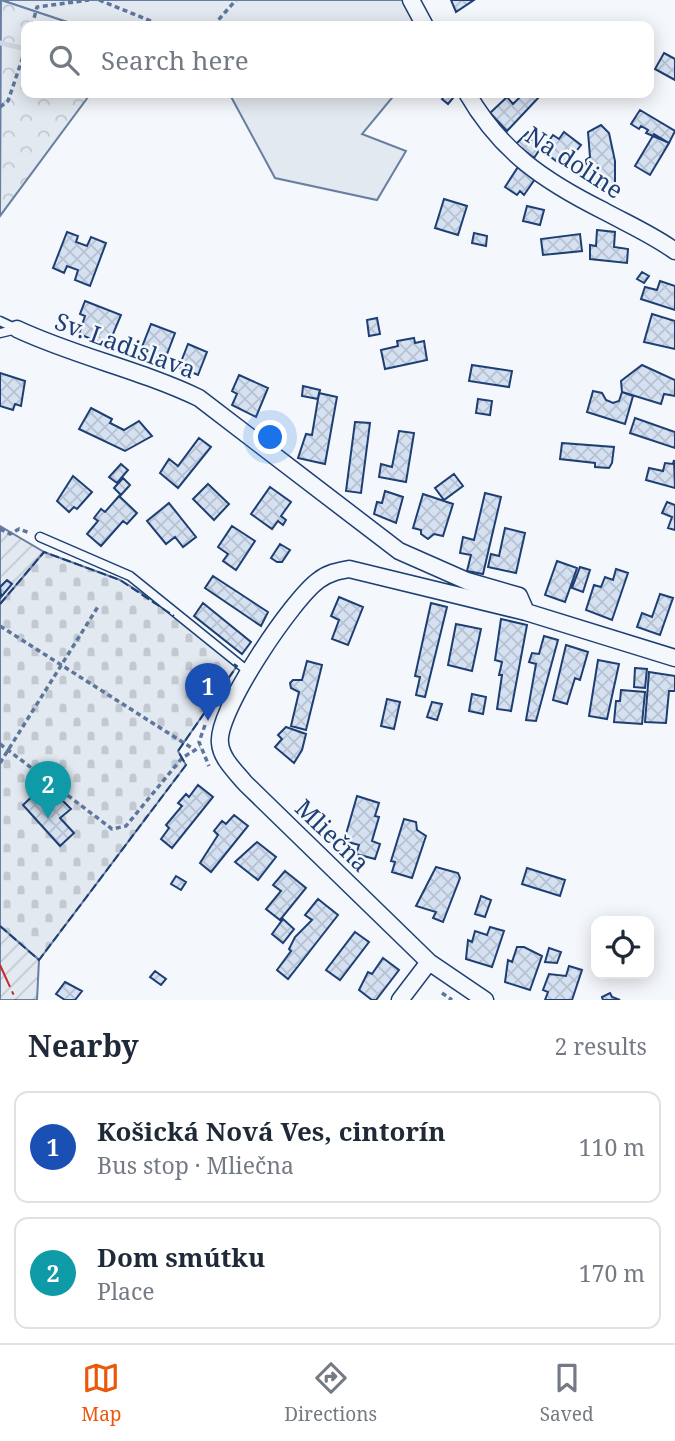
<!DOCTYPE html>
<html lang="en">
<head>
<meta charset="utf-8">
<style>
	:root { --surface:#fff; --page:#f2f2f3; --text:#1f2937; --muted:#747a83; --line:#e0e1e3; --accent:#ea580c }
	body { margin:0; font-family:"Noto Serif",serif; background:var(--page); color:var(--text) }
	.controls { position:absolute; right:21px; bottom:21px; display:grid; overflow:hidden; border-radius:14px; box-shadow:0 4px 18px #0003 }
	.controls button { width:63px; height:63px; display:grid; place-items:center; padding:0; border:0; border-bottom:2px solid var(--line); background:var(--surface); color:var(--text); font:35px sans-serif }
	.you { position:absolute; left:271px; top:438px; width:24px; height:24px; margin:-18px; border:5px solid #fff; border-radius:50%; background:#1a73e8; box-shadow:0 0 0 10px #1a73e833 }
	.badge { display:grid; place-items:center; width:46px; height:46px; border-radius:50%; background:var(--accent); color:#fff; font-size:23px; font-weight:700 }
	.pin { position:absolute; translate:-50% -58px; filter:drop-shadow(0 2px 4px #0008) }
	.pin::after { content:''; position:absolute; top:37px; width:24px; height:21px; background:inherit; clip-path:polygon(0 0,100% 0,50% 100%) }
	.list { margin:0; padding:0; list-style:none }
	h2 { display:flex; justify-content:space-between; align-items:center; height:91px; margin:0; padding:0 28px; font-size:30px }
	h2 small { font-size:23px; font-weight:400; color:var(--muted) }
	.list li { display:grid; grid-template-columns:46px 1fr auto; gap:21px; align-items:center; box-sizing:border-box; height:112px; margin:0 14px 14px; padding:0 14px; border:2px solid var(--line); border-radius:14px }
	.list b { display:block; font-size:26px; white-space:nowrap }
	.list p { margin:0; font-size:23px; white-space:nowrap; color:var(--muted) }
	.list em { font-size:23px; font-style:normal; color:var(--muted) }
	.icon { flex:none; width:38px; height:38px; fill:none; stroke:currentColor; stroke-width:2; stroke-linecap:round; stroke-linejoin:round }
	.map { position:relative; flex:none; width:675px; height:1000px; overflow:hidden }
	.search { position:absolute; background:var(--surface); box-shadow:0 4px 18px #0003; left:21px; right:21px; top:21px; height:77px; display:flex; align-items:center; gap:18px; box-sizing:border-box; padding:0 24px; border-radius:14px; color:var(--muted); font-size:26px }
	.sheet { height:343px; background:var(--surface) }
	nav { display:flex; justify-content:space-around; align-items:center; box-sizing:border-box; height:98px; border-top:2px solid var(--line); background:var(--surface); font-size:19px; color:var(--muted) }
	nav a { display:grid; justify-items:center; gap:4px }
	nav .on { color:var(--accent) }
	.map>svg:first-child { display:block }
</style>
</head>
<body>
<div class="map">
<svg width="675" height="1000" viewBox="0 0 675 1000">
	<defs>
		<pattern id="forest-crowns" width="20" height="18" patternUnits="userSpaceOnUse" patternTransform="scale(1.75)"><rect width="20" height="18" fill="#e3e9f0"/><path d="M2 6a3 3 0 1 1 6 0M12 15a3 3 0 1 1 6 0" fill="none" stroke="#c2c9d1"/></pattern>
		<pattern id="cemetery-stones" width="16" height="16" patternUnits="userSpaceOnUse" patternTransform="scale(1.75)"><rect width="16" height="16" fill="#e3e9f0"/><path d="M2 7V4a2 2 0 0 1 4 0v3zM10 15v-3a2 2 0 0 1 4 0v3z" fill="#c2c9d1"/></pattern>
		<pattern id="garden-furrows" width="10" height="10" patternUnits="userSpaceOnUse" patternTransform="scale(1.75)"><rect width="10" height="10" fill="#e3e9f0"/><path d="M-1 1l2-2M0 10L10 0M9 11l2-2" fill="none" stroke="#c2c9d1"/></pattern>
		<pattern id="building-cross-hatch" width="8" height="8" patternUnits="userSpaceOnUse" patternTransform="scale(1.75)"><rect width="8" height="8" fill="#d5e0f0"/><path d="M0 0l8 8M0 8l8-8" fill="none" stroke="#b6c1d1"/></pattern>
	</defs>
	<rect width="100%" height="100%" fill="#f4f7fb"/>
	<path fill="#e3e9f0" stroke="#687fa3" stroke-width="2" d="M1,0H403L417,26H79Z
		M229,93H396L362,134L406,151L377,200L275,178Z"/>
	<path fill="url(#forest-crowns)" stroke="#687fa3" stroke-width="2" d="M1,0L79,26H26V93H91L0,216Z"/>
	<path fill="url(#cemetery-stones)" stroke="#687fa3" stroke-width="2" d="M44,552L120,580L159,604L237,666L178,751L186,765L39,960L0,926V604Z"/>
	<path fill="url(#garden-furrows)" stroke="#687fa3" stroke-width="2" d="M0,526L44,552L0,604Z
		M0,926L39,960L37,1000H0Z"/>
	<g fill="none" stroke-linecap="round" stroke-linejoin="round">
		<path stroke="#cfd7e4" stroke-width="5" d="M0,43L22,48"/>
	</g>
	<path fill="url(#building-cross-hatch)" stroke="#1d3f73" stroke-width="2" d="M451,0H474L456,12Z
		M664,53L675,59V80L655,69Z
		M447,93H457L448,104L442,99Z
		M524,93H534L539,97L507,131L490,113L507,97L513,104Z
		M640,110L675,131L669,143L646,133L648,130L641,126L639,129L631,124Z
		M601,125L609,133L615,161V188L593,185L591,169H587L586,160L590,157L588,132Z
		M528,132L534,137L531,141L540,149L534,158L516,144Z
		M564,132L581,145L564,167L547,154L553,146L548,142L553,135L559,139Z
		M654,134L669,143L650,175L635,166Z
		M518,167L535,179L524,195L520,191L517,195L505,187Z
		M444,199L467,206L458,235L435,228Z
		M527,206L544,210L540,225L523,221Z
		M597,230L615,232L614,247L628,249L627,263L590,259V245L596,246Z
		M67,232L78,236L76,242L87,246L91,237L106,243L90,286L75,280L78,270L67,266L64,273L53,268Z
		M474,233L487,236L486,246L472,243Z
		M580,234L582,251L543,255L541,239Z
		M642,272L649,276L644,283L637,279Z
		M660,281L675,286V310L641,299L645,287L657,290Z
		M85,301L121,315L108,346L79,334L85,316L80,314Z
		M652,314L675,321V349L644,342Z
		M377,318L380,334L369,336L367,320Z
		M151,324L175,333L164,362L140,352Z
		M414,338L415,343L424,341L427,360L385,369L381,350L398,346L397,341Z
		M188,344L207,352L198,375L189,371L187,375L179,367Z
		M472,365L512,371L509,387L469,381Z
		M642,365L675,380V396L664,394L661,404L622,392L621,381Z
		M0,373L25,381L21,406L15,404L13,410L0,406Z
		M239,375L268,388L256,417L232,405L237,394L232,391Z
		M303,386L320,390L318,399L302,396Z
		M593,391L602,393L606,400L613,403L619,401L622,392L633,396L625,424L587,412Z
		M319,393L337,397L325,464L298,458L306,434L312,435Z
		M478,399L492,401L490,415L476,413Z
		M91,408L112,419L110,423L124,430L139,421L152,436L125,451L79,429Z
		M635,418L675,432V448L630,433Z
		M355,422L370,423L361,493L346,491Z
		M399,431L414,433L406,482L379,477L381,464L392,467Z
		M199,438L211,447L178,488L160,473L169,459L178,466Z
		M562,443L614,447L612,463L609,468L595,467V463L560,459Z
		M674,460L675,488L646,480L649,468L663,471L665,463L673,464Z
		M121,464L128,470L117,483L109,477Z
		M454,474L463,486L444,500L435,488Z
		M73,476L92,492L77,509L74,507L69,512L57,501Z
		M123,478L130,485L121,495L114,488Z
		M208,484L229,504L214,520L193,499Z
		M270,487L291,502L281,516L286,520L283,525L278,521L272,529L251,514Z
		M385,491L403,497L396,523L374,514L377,502L382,503Z
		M485,493L501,497L483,574L467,571L471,555L460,553L463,537L474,540Z
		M423,494L453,504L443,536L434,534L428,539L421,534V530L413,528Z
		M119,496L137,513L127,524L123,521L101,546L87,534L98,521L94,518L101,509L105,512Z
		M667,502L675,505V530L668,528L672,517L662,513Z
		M169,503L196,537L183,547L175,537L166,544L147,521Z
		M232,526L255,541L236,570L223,561L228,554L218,547Z
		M505,528L525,533L516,573L488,567L491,554L499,556Z
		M280,544L290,550L282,562H277L271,558Z
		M557,561L577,568L565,602L545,595Z
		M580,567L590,570L583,592L572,588Z
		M616,569L628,573L612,620L586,610L594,585L601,587L605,577L613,580Z
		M213,576L268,612L261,626L205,588Z
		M7,580L12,584L1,597L0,587Z
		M660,594L673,598L660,635L637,627L642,613L652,617Z
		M339,597L363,607L348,645L332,639L339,620L331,616Z
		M203,603L251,642L242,654L194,616Z
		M431,603L447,607L425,697L416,695L420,677L415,676Z
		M501,619L527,625L511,711L497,709L502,675H499L502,662L495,660Z
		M456,624L481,629L472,671L448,665Z
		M544,636L558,640L536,721L526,720L536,664L529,662L532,653L539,654Z
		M566,645L588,652L580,680L575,678L567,704L553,700Z
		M598,660L619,664L607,719L589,716Z
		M307,661L322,665L306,730L291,726L299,692L291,688L290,683L293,680H302Z
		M635,668L647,669L645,688L634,687Z
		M649,672L675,676V691H669L666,723L645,722Z
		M621,690L645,692L642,724L614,722L616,701H620Z
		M472,694L486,697L483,714L469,711Z
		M387,699L400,702L394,729L381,726Z
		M432,702L442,704L437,720L427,717Z
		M286,727L306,734L302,750L294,763L275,747L282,739L278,735Z
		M198,785L213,797L172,848L161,839L169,828L166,825L182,806L178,803L186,794L189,797Z
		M37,792L49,806L59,797L71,809L60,818L74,833L60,846L23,805Z
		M357,796L379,803L375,816L379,817L372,841L380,844L375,859L356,854L359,845L344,841Z
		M234,815L248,826L211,872L200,863L218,835L214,831L222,821L226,824Z
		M404,819L416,822L417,830L426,836L412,878L392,872L395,862L391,861Z
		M257,842L276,857L258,880L235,862Z
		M436,867L458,873L460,878L443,922L433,918L436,912L416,906Z
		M527,868L565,880L560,896L522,884Z
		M285,871L306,888L280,920L266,909L281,891L273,885Z
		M176,876L186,882L181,890L171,884Z
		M481,896L491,900L485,917L475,914Z
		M318,899L338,915L288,979L277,970L291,951L289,949L295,937L312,920L305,915Z
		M283,919L294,929L283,943L272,934Z
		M490,927L504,931L492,967L466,959L468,940L472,942L475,931L487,935Z
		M355,932L369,942L340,980L326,970Z
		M517,947H524L542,956L530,990L505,982L508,960L512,962Z
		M549,948L561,952L557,963L545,962Z
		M383,958L399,970L376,1000H372L359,990L368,972L372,974Z
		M569,966L582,970L572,1000H545L548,992L543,990L549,974L566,976Z
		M155,971L166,979L161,985L150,977Z
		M65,982L82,991L75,1000H65L56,994Z
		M610,993L612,997L620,1000H603L602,997Z"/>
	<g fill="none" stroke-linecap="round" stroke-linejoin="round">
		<defs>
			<path id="lane" d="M0,321L17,329
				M0,333L17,329
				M40,537L130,576L249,672"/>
			<path id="street" d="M411,0L425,26
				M467,93C501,152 544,181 604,211C628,224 653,235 675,251
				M17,329C77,357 141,370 199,398L399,551L467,581L519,596L526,612
				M400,1000L429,962
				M485,1000L429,962L245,783C235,771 221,758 220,743C216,712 293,598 319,580C328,573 338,571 349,569L526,612L675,658"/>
		</defs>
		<use href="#lane" stroke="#1d3f73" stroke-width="11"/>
		<use href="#street" stroke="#1d3f73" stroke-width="19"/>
		<path stroke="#5e769c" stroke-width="3.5" stroke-dasharray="5 3.5" stroke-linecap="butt" d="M99,0L163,26
			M32,26L37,7L89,0
			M213,26L236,0
			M0,107L8,101L26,48
			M0,529L10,534L19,529L30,533
			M0,626L195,750
			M205,725L199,742L209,766
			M0,744L112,829L126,826L182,758L200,747
			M0,763L99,605
			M442,993L452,1000"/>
		<use href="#lane" stroke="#f4f7fb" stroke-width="8"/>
		<use href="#street" stroke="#f4f7fb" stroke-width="16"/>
		<path stroke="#1d3f73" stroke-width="2" stroke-dasharray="9 3.5" stroke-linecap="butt" d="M0,604L44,552L120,580L174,616
			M0,926L39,960L186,765L178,751L237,666L234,664"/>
		<path stroke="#c62828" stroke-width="2" stroke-dasharray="24 5 3.5 5" stroke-linecap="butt" d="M0,965L16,1000"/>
	</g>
	<g text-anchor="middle" stroke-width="5" stroke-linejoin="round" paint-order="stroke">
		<g font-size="24" fill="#1d3f73" stroke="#f4f7fb">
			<text transform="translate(574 163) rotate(33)" y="8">Na doline</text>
			<text transform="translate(125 346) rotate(20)" y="8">Sv. Ladislava</text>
			<text transform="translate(332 836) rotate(44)" y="8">Mliečna</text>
		</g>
	</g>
</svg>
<div class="controls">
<button><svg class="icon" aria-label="locate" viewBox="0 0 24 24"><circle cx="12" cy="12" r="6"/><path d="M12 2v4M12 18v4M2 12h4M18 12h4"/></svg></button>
</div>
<div class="you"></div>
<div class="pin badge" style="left:208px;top:721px;background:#1a4fb4">1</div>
<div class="pin badge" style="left:48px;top:819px;background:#0f9aa8">2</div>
<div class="search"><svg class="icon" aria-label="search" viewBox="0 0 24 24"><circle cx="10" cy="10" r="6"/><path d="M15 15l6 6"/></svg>Search here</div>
</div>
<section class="sheet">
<h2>Nearby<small>2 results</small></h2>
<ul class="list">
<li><span class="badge" style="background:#1a4fb4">1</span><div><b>Košická Nová Ves, cintorín</b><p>Bus stop · Mliečna</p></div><em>110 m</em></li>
<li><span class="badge" style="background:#0f9aa8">2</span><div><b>Dom smútku</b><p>Place</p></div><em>170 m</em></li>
</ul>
</section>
<nav>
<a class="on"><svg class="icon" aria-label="map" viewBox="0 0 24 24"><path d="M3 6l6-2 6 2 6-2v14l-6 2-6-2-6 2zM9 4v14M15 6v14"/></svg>Map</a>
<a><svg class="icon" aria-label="directions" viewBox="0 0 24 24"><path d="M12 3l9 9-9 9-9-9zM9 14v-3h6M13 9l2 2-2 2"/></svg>Directions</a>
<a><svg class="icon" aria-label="saved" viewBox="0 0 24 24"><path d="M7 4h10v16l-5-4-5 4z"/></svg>Saved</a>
</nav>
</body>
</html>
